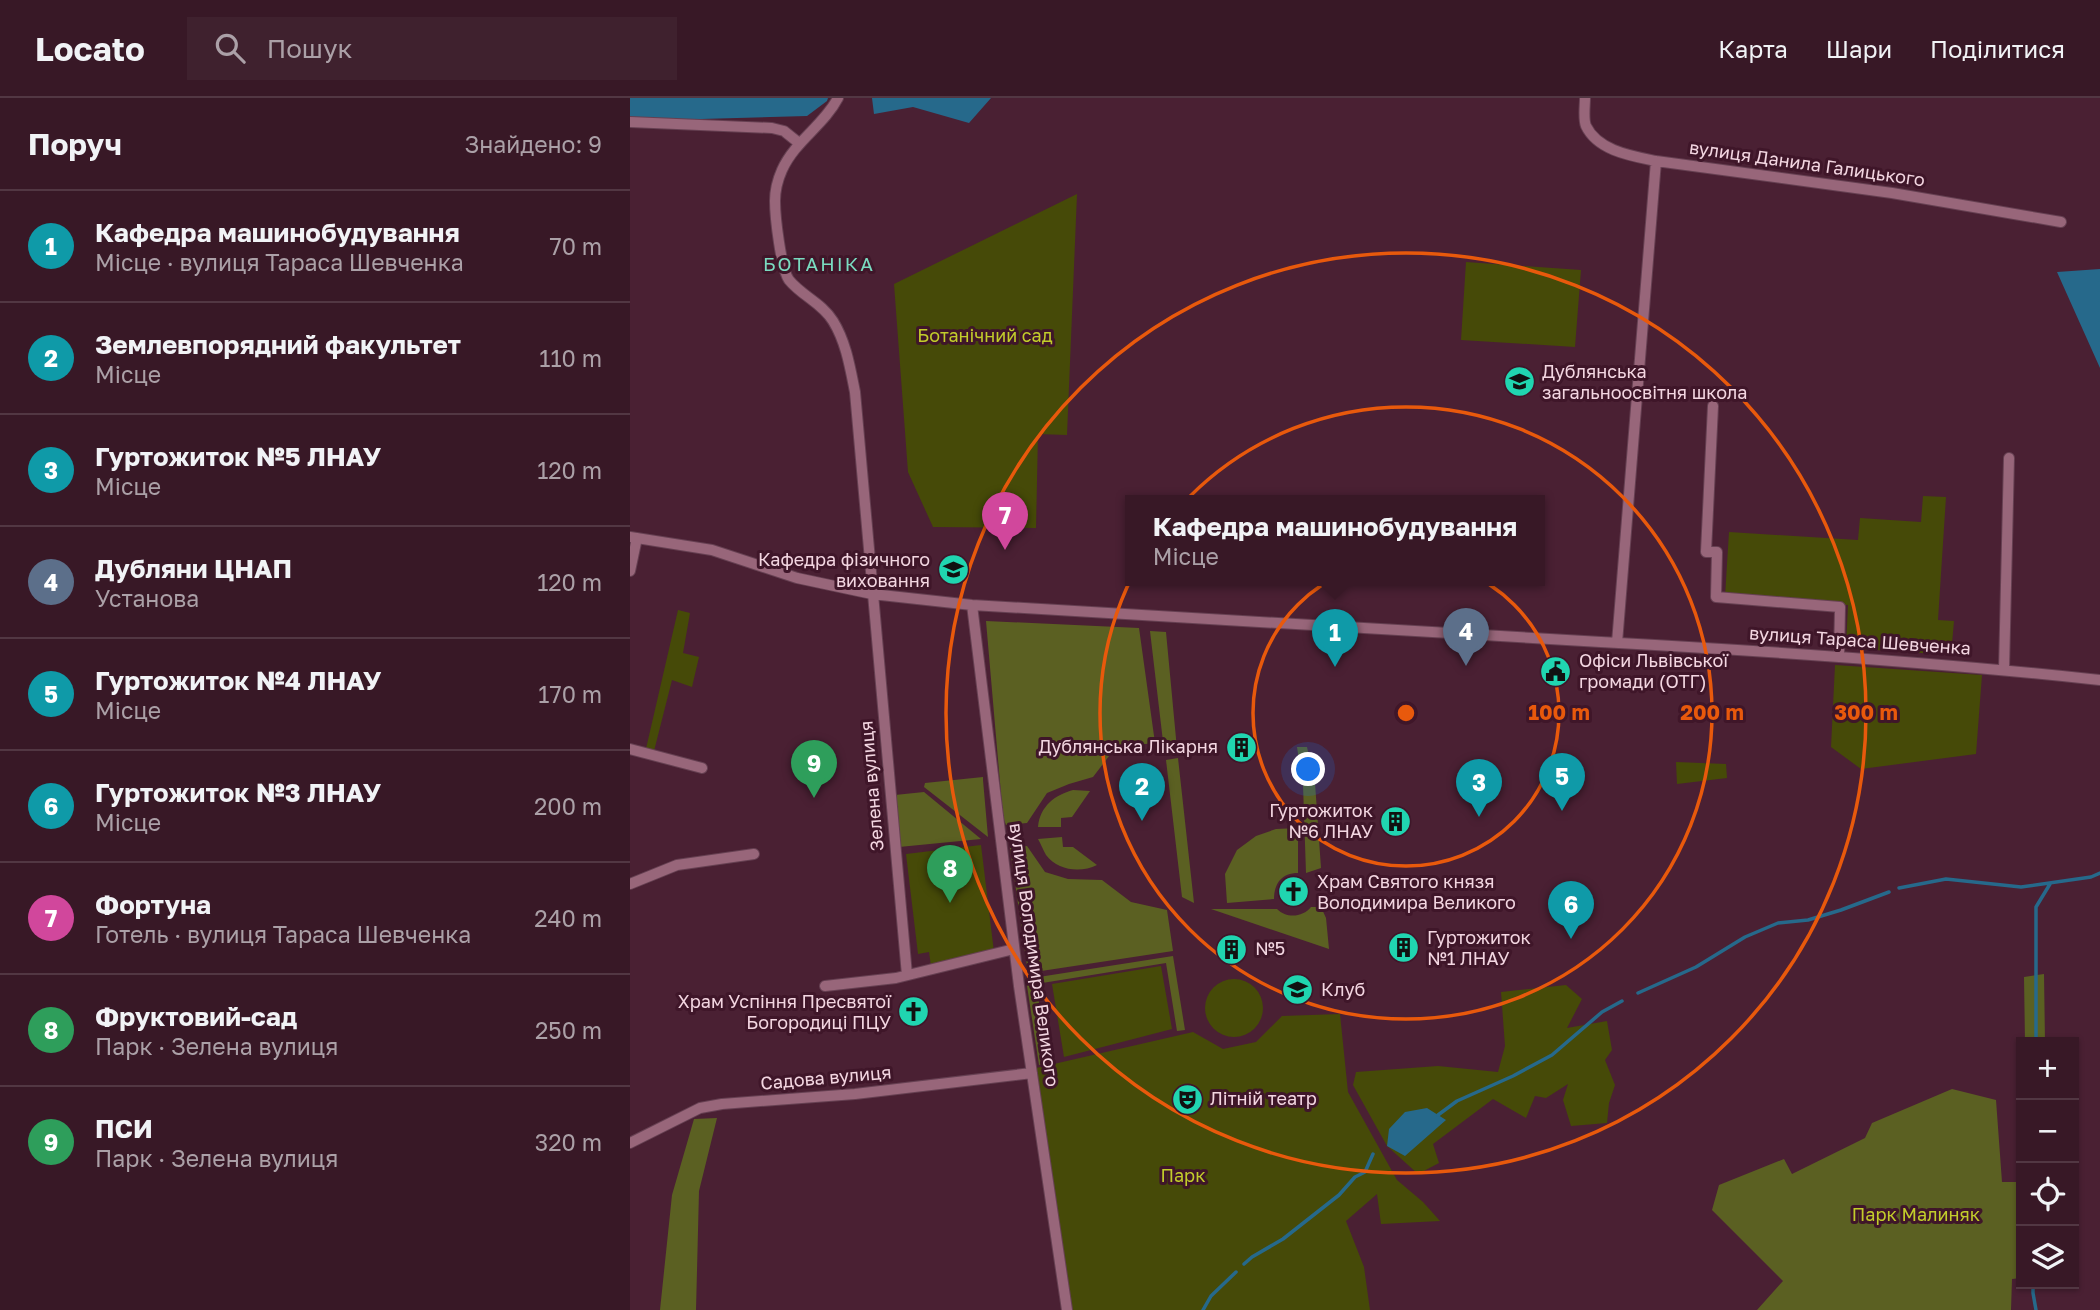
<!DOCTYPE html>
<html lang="uk">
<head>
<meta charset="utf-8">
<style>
	:root { --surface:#381826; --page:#3f212e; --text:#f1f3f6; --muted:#aba0a7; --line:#523743; --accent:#20d5b0 }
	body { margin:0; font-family:"Golos Text",sans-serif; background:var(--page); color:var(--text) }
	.controls { position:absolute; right:21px; bottom:21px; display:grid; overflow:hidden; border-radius:0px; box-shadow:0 2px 5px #0004 }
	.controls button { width:63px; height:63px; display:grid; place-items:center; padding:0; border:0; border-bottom:2px solid var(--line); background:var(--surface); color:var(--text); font:35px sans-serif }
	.you { position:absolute; left:679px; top:672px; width:24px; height:24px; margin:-18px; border:5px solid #fff; border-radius:50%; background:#1a73e8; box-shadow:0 0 0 10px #1a73e833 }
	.badge { display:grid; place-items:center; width:46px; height:46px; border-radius:50%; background:var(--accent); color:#fff; font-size:23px; font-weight:700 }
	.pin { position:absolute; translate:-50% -58px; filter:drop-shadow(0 2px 4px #0008) }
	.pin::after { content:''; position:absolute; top:37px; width:24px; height:21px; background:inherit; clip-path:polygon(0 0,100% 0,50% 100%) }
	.popup { position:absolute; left:495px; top:397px; width:420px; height:91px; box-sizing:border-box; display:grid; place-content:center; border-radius:0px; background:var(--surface); filter:drop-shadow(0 2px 5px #0005); font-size:23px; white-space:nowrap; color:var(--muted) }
	.popup b { font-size:26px; color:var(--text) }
	.popup::after { content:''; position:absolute; left:50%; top:100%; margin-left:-14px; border:14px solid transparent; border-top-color:var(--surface) }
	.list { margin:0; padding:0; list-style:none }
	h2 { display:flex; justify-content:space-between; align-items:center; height:91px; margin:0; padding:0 28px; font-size:30px }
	h2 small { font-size:23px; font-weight:400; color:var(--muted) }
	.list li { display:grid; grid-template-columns:46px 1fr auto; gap:21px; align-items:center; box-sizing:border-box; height:112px; padding:0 28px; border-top:2px solid var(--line) }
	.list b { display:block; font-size:26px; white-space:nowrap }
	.list p { margin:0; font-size:23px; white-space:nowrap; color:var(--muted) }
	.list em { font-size:23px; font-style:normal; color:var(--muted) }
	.icon { flex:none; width:38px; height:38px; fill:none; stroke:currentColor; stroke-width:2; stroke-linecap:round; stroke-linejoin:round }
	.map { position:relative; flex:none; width:1470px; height:1212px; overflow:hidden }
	header { display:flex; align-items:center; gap:42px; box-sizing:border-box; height:98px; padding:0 35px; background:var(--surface); border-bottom:2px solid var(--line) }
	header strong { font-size:33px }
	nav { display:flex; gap:38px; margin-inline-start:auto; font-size:24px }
	.search { width:490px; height:63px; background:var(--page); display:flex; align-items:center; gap:18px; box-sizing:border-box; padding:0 24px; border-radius:0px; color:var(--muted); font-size:26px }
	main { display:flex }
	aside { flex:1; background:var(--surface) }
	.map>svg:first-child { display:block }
</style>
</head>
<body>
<header>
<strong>Locato</strong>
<div class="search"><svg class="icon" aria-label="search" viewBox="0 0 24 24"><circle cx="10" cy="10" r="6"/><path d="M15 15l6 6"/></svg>Пошук</div>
<nav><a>Карта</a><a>Шари</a><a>Поділитися</a></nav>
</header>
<main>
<aside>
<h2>Поруч<small>Знайдено: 9</small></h2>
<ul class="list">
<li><span class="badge" style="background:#0f9aa8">1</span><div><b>Кафедра машинобудування</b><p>Місце · вулиця Тараса Шевченка</p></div><em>70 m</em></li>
<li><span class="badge" style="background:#0f9aa8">2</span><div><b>Землевпорядний факультет</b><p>Місце</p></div><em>110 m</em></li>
<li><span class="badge" style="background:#0f9aa8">3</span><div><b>Гуртожиток №5 ЛНАУ</b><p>Місце</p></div><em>120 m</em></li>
<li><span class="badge" style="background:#5c6f8a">4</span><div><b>Дубляни ЦНАП</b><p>Установа</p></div><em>120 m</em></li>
<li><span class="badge" style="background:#0f9aa8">5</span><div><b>Гуртожиток №4 ЛНАУ</b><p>Місце</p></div><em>170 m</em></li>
<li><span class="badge" style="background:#0f9aa8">6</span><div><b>Гуртожиток №3 ЛНАУ</b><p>Місце</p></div><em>200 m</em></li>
<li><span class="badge" style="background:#d1479c">7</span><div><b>Фортуна</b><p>Готель · вулиця Тараса Шевченка</p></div><em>240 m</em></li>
<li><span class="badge" style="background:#2e9e5b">8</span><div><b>Фруктовий-сад</b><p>Парк · Зелена вулиця</p></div><em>250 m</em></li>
<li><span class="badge" style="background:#2e9e5b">9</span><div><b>ПСИ</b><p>Парк · Зелена вулиця</p></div><em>320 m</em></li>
</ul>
</aside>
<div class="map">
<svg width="1470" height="1212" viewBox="0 0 1470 1212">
	<rect width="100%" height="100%" fill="#4a2033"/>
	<path fill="#464a08" d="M447,96L437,337L408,336L406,430L303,429L278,374L264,186Z
		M836,164L951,172L945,249L831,242Z
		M1293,398L1316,399L1308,522L1324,523L1321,557L1216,550L1218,507L1095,499L1099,434L1228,442L1230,420L1291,424Z
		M48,512L60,515L53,555L69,559L62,589L42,582L23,657L15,655Z
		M1205,567L1352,577L1346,656L1231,671L1201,649Z
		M1046,664L1096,666L1097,680L1047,686Z
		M351,747L364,854L301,868L299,854L288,856L276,756Z
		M531,868L542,931L434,959L422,886Z
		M575 910a29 29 0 1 1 58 0a29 29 0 1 1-58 0Z
		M936,887L952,901L937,930L977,923L982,952L975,962L985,987L979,1005L977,1025L941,1028L933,1002L938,986L916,1000L905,998L896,1020L863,1001L803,1046L809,1065L788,1076L757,1048L723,987L726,974L808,968L868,974L875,948L871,894Z
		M710,916L718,994L767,1082L793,1104L810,1123L751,1126L747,1096L716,1123L734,1169L740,1212H437L402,971L563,934L593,951L626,944L652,918Z"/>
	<path fill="#5b6022" d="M356,523L509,530L525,645L486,649L463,679L439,686L417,695L397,725L376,727L373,719Z
		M520,533L536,534L547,651L534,652Z
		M667,649H677L685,685L691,770L676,775L673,687Z
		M548,660L564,805L552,799L536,662Z
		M353,679V682L358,739L294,689L295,685Z
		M443,692L460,693L442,719L431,720V729H408C410,708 425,697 443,692Z
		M294,694L351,741L269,749L265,697Z
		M668,730V775C652,775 644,785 644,801L597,805L595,776L607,752L626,738L646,731Z
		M432,739L433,749H443L467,767C451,775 428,773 416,757C413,752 411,746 408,741Z
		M397,748L415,774L438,781L472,782L501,804L537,812L543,853L398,875L380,750Z
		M681,809H691L696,820L699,851L581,811H647C657,821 673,819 681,809Z
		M543,858L555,932L547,933L536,865L406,886L419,966L409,967L396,881Z
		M1414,876L1415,944H1395L1394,879Z
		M1322,991L1366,1002L1372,1084H1391V1180L1382,1181L1381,1212H1127L1153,1183L1082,1112L1089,1087L1154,1061L1162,1076L1235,1040L1242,1025Z
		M87,1020L69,1093L66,1212H30L42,1097L64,1021Z"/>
	<path fill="#26698b" d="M0,0H198L197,3L177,18L0,23Z
		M242,0H361L339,25L283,9L244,16Z
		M1470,171V270L1427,174Z
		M797,1010L816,1022L775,1058L757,1048L759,1031L775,1014Z"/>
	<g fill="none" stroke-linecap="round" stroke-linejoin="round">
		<path stroke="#26698b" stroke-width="3.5" d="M1269,790L1316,781L1391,789L1461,779L1470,775
			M1008,895L1066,869L1115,839L1148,825L1178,822L1211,812L1259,794
			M1406,944V809L1420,786
			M808,1017L827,1003L883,978L922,957L972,914L992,903
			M614,1166L622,1159L653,1141L709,1097L725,1079L735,1074L743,1056
			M1403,1186V1195L1406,1212
			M573,1212L581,1198L606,1174"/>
		<defs>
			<path id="minor" d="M208,0C194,27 165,43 152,72C148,81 145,93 145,103C145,119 151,171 159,182C172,198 192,205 203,223C216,244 220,269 225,294L277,877
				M955,0C955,8 953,21 956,28C968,53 1002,58 1026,63L1262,95L1431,124
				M0,24L142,30L154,33L169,45
				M1083,308L1076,454H1087L1086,499L1210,509L1209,559
				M0,439L82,452L167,480L242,496L342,507L971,544C1137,553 1304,564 1470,582
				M0,473L7,440
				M342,507L389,888L437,1212
				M987,545L1026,63
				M1374,572L1379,360
				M0,651L72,670
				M0,786L47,767L124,756
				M195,888L266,880L384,851
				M0,1045L70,1010L92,1006L225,996L402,975"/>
		</defs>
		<use href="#minor" stroke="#664052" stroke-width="12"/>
		<use href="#minor" stroke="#98667a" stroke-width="10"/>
	</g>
	<g fill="none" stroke="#e8590c" stroke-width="3.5">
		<circle cx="776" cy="615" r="153"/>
		<circle cx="776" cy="615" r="306"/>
		<circle cx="776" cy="615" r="460"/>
	</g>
	<defs>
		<symbol id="university-disc" viewBox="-11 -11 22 22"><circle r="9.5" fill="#20d5b0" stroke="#3f1629"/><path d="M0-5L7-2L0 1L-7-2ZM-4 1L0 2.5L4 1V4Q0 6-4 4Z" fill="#111"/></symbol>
		<symbol id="civic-disc" viewBox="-11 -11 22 22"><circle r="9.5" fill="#20d5b0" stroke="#3f1629"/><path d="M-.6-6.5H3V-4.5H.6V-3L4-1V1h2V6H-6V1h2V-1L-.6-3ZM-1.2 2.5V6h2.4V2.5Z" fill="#111"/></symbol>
		<symbol id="building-disc" viewBox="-11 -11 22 22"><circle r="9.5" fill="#20d5b0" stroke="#3f1629"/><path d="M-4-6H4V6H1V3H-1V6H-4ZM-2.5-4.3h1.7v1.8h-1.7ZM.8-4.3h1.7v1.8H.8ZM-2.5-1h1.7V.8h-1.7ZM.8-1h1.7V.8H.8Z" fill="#111"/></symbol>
		<symbol id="church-disc" viewBox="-11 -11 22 22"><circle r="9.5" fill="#20d5b0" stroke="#3f1629"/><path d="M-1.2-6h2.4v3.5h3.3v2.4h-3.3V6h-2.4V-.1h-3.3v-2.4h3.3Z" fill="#111"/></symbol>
		<symbol id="theatre-disc" viewBox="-11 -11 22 22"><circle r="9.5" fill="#20d5b0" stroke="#3f1629"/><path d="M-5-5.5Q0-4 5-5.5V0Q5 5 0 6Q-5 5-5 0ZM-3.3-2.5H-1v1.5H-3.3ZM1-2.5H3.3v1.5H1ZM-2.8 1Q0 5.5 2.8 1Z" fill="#111"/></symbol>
	</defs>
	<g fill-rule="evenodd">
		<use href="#university-disc" x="872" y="266" width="35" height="35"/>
		<use href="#university-disc" x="306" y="454" width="35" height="35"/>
		<use href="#civic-disc" x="908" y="556" width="35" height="35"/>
		<use href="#building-disc" x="594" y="632" width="35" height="35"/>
		<use href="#building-disc" x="748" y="706" width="35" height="35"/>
		<use href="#church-disc" x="646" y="776" width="35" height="35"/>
		<use href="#building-disc" x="756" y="832" width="35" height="35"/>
		<use href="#building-disc" x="584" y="834" width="35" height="35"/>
		<use href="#university-disc" x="650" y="874" width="35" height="35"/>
		<use href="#church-disc" x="266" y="896" width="35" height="35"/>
		<use href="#theatre-disc" x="540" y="984" width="35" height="35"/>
	</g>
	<g text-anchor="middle" stroke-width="6" stroke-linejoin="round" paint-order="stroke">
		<g font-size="18" fill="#f3d6e1" stroke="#3f1629">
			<text transform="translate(1177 66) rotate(8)" y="6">вулиця Данила Галицького</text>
			<text transform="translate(1230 543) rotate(4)" y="6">вулиця Тараса Шевченка</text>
			<text transform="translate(242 688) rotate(-95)" y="6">Зелена вулиця</text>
			<text transform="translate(404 857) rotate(82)" y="6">вулиця Володимира Великого</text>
			<text transform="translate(196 980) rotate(-5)" y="6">Садова вулиця</text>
		</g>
		<g font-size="18" fill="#c2cd2b" stroke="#3f1629">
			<text x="355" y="244">Ботанічний сад</text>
			<text x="553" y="1084">Парк</text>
			<text x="1286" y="1123">Парк Малиняк</text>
		</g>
		<g font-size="18" fill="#f3d6e1" stroke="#3f1629" text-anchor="start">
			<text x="912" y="280">Дублянська<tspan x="912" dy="21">загальноосвітня школа</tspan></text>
			<text x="300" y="468" text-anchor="end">Кафедра фізичного<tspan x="300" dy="21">виховання</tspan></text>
			<text x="949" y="569">Офіси Львівської<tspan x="949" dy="21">громади (ОТГ)</tspan></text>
			<text x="588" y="655" text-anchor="end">Дублянська Лікарня</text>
			<text x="743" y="719" text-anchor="end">Гуртожиток<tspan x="743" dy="21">№6 ЛНАУ</tspan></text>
			<text x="687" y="790">Храм Святого князя<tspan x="687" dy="21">Володимира Великого</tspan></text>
			<text x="797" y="846">Гуртожиток<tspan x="797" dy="21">№1 ЛНАУ</tspan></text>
			<text x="625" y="857">№5</text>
			<text x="691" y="898">Клуб</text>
			<text x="261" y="910" text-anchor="end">Храм Успіння Пресвятої<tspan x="261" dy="21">Богородиці ПЦУ</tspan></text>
			<text x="580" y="1007">Літній театр</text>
		</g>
		<g font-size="19" letter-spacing="2" fill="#7adbc0" stroke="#3f1629">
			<text x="189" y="173">БОТАНІКА</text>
		</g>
	</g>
	<circle cx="776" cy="615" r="10" fill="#e8590c" stroke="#3f1629" stroke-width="3.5"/>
	<g font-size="21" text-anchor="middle" font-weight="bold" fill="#e8590c" stroke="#3f1629" stroke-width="6" stroke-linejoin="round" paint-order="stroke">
		<text x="929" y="622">100 m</text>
		<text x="1082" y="622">200 m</text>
		<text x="1236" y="622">300 m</text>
	</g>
</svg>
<div class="controls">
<button>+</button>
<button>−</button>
<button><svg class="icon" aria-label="locate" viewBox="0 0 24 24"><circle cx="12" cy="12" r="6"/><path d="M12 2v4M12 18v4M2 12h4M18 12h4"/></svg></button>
<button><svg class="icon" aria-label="layers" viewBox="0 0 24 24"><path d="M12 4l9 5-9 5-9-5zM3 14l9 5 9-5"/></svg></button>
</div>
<div class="you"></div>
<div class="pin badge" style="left:705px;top:569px;background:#0f9aa8">1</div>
<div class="popup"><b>Кафедра машинобудування</b>Місце</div>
<div class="pin badge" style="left:512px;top:723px;background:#0f9aa8">2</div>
<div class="pin badge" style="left:849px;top:719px;background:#0f9aa8">3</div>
<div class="pin badge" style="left:836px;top:568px;background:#5c6f8a">4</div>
<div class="pin badge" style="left:932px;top:713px;background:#0f9aa8">5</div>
<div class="pin badge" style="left:941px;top:841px;background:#0f9aa8">6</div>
<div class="pin badge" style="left:375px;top:452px;background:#d1479c">7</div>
<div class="pin badge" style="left:320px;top:805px;background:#2e9e5b">8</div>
<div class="pin badge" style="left:184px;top:700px;background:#2e9e5b">9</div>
</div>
</main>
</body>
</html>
